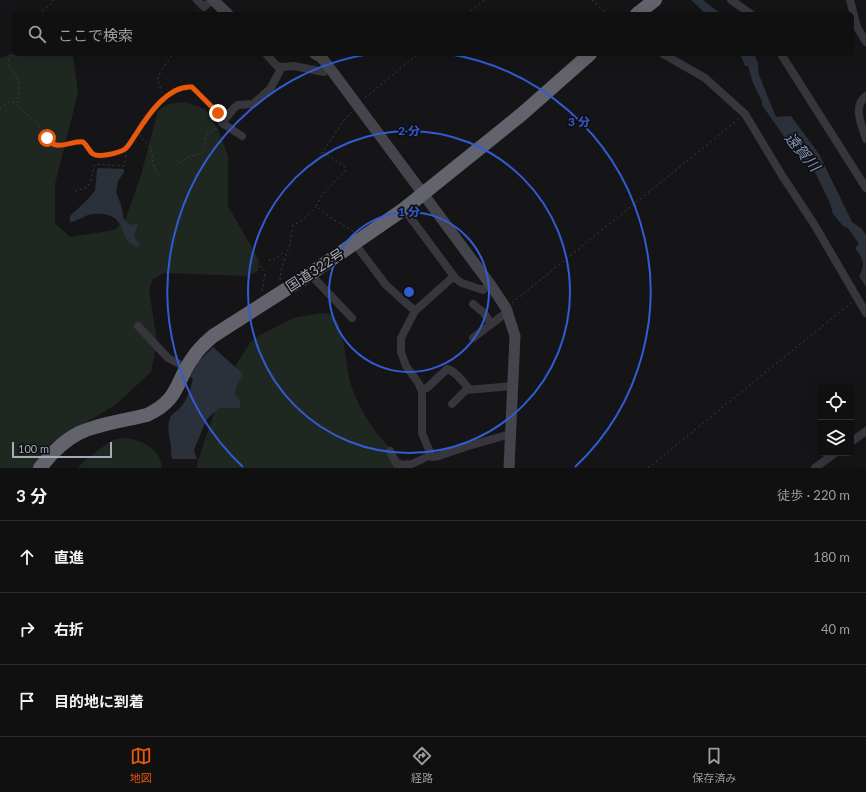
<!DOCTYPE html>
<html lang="ja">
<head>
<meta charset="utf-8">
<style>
	:root { --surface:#101011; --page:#19191a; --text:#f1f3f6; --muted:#9c9d9f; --line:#303031; --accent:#ea580c }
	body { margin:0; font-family:Lato,"Noto Sans JP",sans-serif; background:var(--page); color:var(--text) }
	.controls { position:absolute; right:12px; bottom:12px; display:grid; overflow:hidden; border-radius:6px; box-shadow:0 4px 16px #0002 }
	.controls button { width:36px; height:36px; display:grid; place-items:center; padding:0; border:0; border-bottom:1px solid var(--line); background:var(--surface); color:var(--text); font:20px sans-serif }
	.scale { position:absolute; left:12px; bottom:10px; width:100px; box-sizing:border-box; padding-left:4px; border:2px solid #a6a9b7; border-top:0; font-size:11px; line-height:14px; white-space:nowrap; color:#a6a9b7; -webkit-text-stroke:3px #101012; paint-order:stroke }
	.stop { position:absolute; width:12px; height:12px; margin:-9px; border:3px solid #ea580c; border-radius:50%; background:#fff }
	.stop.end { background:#ea580c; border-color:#fff; box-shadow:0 1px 4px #0008 }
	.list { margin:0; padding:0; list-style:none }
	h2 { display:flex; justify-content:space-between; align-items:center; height:52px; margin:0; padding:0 16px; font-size:17px }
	h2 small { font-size:13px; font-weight:400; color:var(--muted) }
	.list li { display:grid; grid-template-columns:26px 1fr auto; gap:12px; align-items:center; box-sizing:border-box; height:72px; padding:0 16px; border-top:1px solid var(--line) }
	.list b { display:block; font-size:15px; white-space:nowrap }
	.list em { font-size:13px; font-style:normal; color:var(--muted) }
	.icon { flex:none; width:22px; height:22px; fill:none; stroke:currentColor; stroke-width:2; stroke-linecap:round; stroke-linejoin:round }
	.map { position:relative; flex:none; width:866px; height:468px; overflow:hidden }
	.search { position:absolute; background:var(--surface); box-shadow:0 4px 16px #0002; left:12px; right:12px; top:12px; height:44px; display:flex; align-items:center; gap:10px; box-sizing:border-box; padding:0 14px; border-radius:6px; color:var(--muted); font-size:15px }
	.sheet { height:268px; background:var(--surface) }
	nav { display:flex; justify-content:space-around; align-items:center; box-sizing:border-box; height:56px; border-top:1px solid var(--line); background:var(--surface); font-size:11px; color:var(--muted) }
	nav a { display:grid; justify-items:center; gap:2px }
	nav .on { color:var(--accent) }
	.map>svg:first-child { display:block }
</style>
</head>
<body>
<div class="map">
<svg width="866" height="468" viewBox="0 0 866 468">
	<rect width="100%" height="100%" fill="#151517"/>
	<path fill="#1f2721" d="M14,53V54H73L78,93L55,184V223L70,237L115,230L126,218L141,175L158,111L168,104L186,102L205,109L218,129L228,156V206L259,260L258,271L248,276L165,273L153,279L149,289L157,342L151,372L115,405L50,444L34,468H0V58Z
		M323,313C328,314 333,315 336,320C345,334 346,368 351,385C362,418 385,447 412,468H196L201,451L216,408L233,370L249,344L255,338L293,318Z
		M125,438C142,440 161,449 162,468H78L84,461L112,440Z"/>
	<path fill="#2b313b" d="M691,0H703L721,14H706Z
		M740,54H754L758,63V69L759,75L776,117L791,116L819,154L852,222L862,229L866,235V287L859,276C866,264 863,259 855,248L859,244L848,228L843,226L833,214L830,203L816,174L785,138L762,105V101L753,83L748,66H745Z
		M98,168L124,169V172L118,181L116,192L121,205L124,220L130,225L136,224L138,225C135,235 130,234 140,244L139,247C115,242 132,211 93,214C84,215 79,221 70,222V216L85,202L95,191L97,170Z
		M213,347L243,374L236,386L235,395C240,399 241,402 240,408H219L208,418L205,423L194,450L197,459H173L171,456C173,444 165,431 170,418C171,414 176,412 179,409C187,401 191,389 193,378L190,377L198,362Z"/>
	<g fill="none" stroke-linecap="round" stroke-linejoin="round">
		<path stroke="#3c3d43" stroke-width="1" stroke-dasharray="2 3" stroke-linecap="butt" d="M592,0L607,14
			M38,14L51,4L53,0
			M194,14L199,11
			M467,14L484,0
			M14,51C0,66 17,70 19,84C20,90 18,97 17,103
			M164,98C162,92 159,85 158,79C158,73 169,60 173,54
			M365,98L418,54
			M0,109L11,101L13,102L38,124L51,143L56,145H67L77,141L83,142C87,146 90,153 95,155C102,157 119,153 125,149C129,146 133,138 136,134C148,115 167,85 193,87L220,114
			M138,130L141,138L151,147C153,157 152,173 162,177
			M323,152L345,167L346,170L322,195L316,206L331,218L353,231
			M321,154L345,119L352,112
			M179,163L187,158L204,152L206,135L217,127
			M75,191L88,187L91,180L94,166L96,164L124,166L126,155L125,149
			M269,260L272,261L284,252L286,253
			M260,266L265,272L262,292
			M280,280L281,270L290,244L293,225L300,222L316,207
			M512,303L740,118
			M648,468L852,302"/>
		<path stroke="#36363c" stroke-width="8" d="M197,0L204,7L212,0
			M731,0L751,14
			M850,0L857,27L866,42
			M266,54L277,66L282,67L294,66L324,72L329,67
			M663,54L705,78L745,114L783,177L814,224L866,313
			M781,54L866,188
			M866,96C852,107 862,125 866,139
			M242,136L222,123L234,108L238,105L253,104L270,89L282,67
			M404,209L456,279L462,283L483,290L490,284
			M355,244L386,285L415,311L401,338V352L406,366L419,384L422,392V433L432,457L439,456L465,447L510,434
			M310,274L352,318
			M473,304L484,313L491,324
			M415,311L454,276
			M138,326L168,358L187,368
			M473,338L507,312
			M421,389L427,388L447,369C456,371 463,382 469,389
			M452,404L466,390L513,386
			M851,442L866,431
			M390,451L397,465L412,464L431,455
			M815,468L835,453"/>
		<path stroke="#44444c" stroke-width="11" d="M213,0L228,14
			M315,54L321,57L329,67L490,284L506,308L515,336L509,468"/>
		<path stroke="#62636d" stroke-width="14" d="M637,14L655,0
			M40,468C50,455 63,441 79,433C97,424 127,420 147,415C181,399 175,381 194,356C199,348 206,342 213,336L310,274L404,209L522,114L590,54"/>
	</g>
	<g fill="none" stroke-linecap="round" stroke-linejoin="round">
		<path stroke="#ea580c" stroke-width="5" d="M47,138C57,153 70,140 83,142C87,145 89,151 93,154C99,158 119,153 125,149C129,146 133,138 136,134C148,115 168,85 192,87L218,113"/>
	</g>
	<g fill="none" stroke="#325cd3" stroke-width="2">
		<circle cx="409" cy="292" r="80"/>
		<circle cx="409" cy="292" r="161"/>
		<path d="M243 467A241 241 0 0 1 369 54M449 54A241 241 0 0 1 575 467"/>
	</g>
	<g text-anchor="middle" stroke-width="3.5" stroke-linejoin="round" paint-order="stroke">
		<g font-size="14" fill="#a6a9b7" stroke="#101012">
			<text transform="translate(315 270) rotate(-33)" y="5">国道322号</text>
		</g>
		<g font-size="15" font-style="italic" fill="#7d92b3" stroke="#101012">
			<text transform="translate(802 152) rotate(50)" y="5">遠賀川</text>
		</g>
	</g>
	<circle cx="409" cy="292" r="6" fill="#325cd3" stroke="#101012" stroke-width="2"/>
	<g font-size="12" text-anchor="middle" font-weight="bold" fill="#325cd3" stroke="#101012" stroke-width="3.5" stroke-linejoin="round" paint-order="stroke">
		<text x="579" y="126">3 分</text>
		<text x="409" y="135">2 分</text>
		<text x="409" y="216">1 分</text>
	</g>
</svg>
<div class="controls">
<button><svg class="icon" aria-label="locate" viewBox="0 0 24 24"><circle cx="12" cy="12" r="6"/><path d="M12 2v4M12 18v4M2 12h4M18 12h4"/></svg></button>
<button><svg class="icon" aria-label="layers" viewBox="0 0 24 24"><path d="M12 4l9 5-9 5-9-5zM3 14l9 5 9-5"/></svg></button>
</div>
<div class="scale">100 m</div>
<div class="stop" style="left:47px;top:138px"></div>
<div class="stop end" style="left:218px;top:113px"></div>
<div class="search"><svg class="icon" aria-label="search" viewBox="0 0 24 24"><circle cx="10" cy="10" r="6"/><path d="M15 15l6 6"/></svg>ここで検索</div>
</div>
<section class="sheet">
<h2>3 分<small>徒歩 · 220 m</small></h2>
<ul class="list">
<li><svg class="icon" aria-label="ahead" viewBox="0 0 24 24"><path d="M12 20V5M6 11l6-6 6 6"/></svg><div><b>直進</b></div><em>180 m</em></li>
<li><svg class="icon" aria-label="right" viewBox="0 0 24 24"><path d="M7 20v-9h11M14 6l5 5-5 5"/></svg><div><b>右折</b></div><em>40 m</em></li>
<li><svg class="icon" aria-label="arrive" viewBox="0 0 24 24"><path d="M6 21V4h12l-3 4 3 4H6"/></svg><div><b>目的地に到着</b></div></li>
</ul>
</section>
<nav>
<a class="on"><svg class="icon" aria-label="map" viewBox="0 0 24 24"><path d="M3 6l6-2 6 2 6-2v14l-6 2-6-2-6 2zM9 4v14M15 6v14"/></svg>地図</a>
<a><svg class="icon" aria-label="directions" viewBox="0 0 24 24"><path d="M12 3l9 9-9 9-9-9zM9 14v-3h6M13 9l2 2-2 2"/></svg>経路</a>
<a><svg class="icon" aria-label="saved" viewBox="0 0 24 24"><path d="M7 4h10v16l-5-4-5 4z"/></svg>保存済み</a>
</nav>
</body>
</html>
